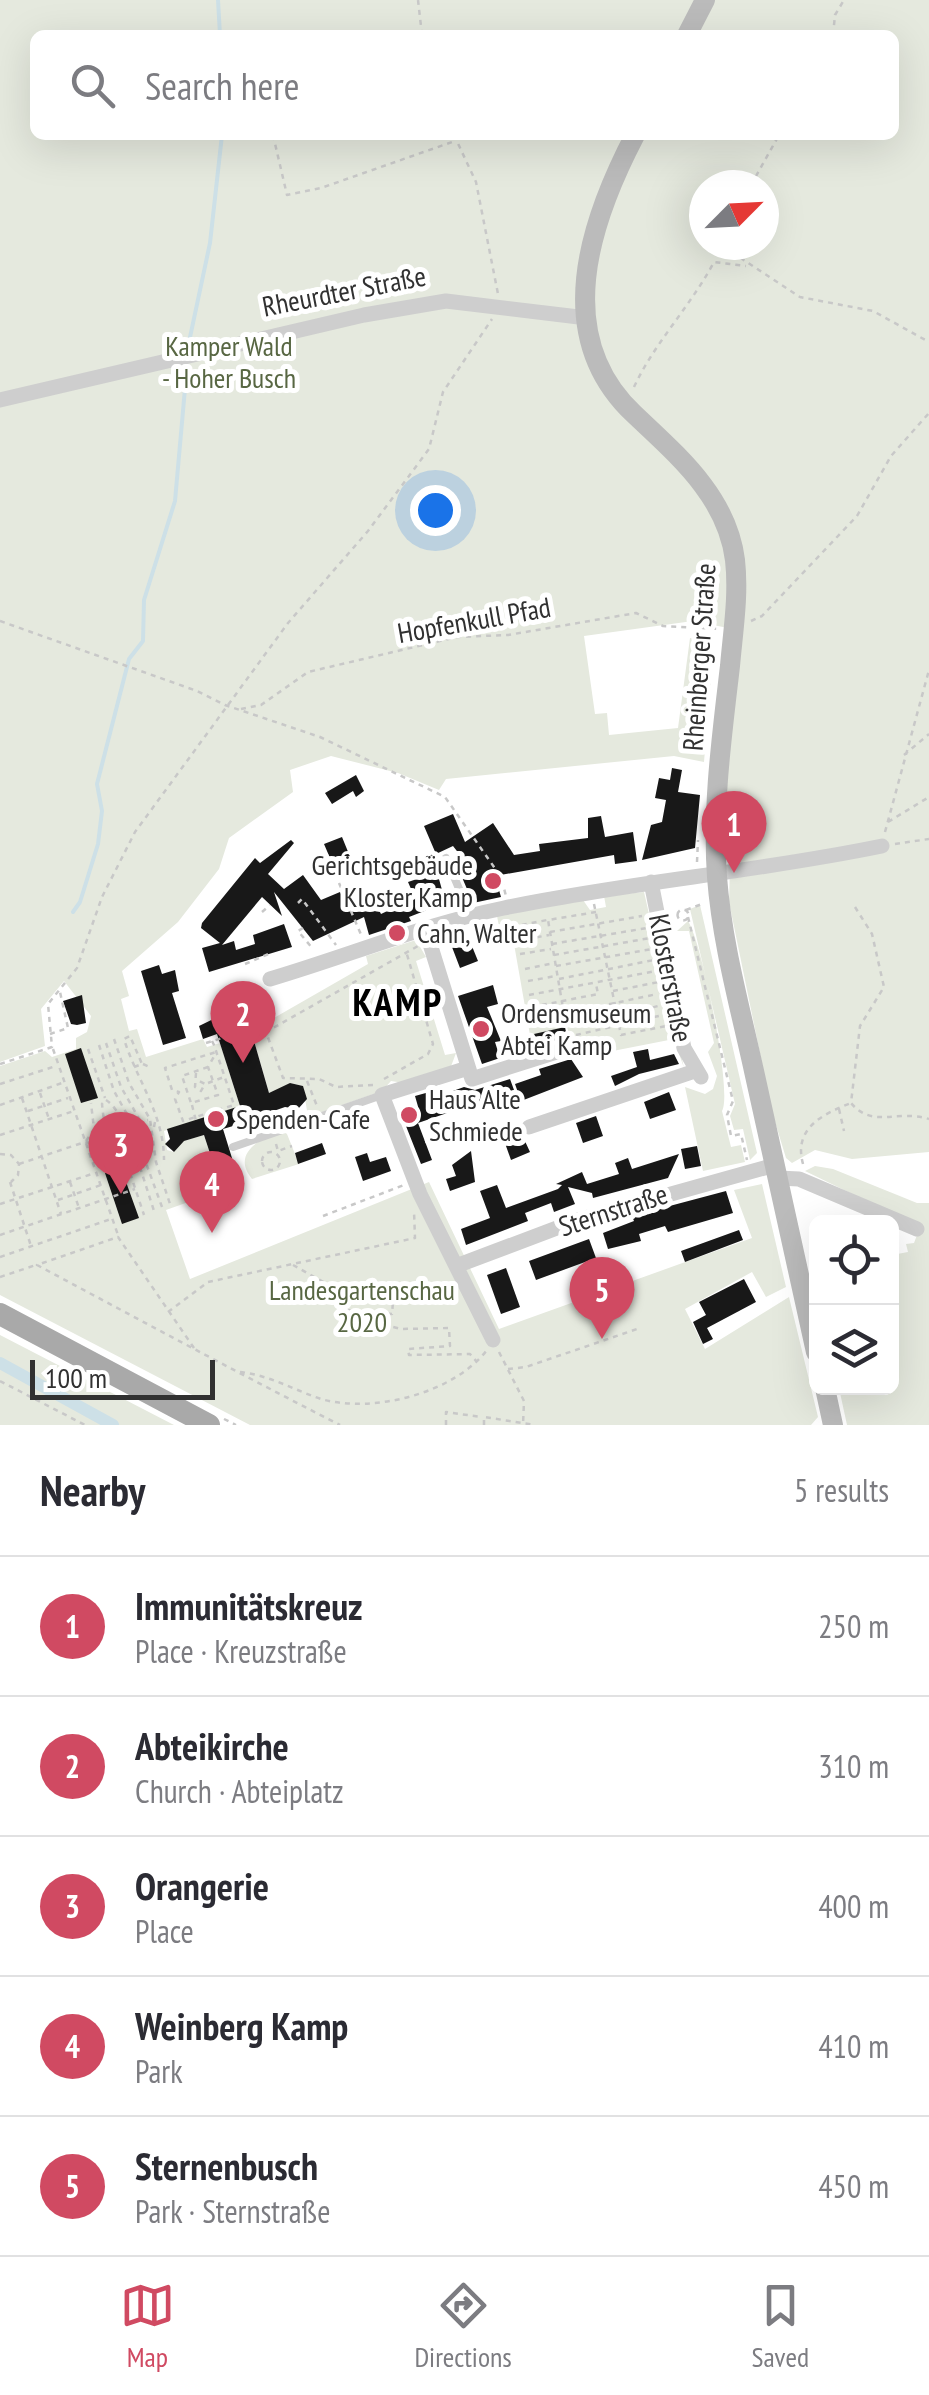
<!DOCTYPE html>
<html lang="en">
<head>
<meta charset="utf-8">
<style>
	:root { --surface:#fff; --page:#f7f7f7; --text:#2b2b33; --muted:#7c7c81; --line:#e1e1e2; --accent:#d04a62 }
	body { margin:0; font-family:"PT Sans Narrow",sans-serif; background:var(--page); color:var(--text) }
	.controls { position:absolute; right:30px; bottom:30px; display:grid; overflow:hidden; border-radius:15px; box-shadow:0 10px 40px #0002 }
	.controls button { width:90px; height:90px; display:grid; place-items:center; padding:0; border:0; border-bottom:2px solid var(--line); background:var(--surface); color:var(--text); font:50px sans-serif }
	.compass { position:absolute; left:689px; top:170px; width:90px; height:90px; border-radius:50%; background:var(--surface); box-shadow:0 10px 40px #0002; rotate:66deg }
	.scale { position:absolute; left:30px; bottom:25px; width:185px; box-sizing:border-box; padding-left:10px; border:5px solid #313131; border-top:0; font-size:28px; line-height:35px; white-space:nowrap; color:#313131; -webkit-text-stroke:8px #fff; paint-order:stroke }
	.you { position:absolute; left:435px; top:510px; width:35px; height:35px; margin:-25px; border:8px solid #fff; border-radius:50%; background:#1a73e8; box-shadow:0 0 0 15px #1a73e833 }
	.badge { display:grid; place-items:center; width:65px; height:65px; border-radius:50%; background:var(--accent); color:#fff; font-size:32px; font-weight:700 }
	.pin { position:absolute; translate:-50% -82px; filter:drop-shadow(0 2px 5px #0008) }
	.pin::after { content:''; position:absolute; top:52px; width:35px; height:30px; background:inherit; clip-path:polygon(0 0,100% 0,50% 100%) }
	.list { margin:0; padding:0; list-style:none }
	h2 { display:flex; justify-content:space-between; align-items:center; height:130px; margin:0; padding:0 40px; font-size:42px }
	h2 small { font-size:32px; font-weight:400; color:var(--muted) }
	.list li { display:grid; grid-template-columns:65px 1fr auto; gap:30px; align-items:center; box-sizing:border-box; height:140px; padding:0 40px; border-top:2px solid var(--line) }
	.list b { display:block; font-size:38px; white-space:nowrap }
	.list p { margin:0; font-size:32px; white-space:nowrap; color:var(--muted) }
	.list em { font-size:32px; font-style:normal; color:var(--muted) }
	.icon { flex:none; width:55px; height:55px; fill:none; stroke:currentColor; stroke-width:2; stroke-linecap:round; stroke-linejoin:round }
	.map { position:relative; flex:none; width:929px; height:1425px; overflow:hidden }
	.search { position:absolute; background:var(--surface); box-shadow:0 10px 40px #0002; left:30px; right:30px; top:30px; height:110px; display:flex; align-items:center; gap:25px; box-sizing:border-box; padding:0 35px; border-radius:15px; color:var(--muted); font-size:38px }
	.sheet { height:830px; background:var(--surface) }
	nav { display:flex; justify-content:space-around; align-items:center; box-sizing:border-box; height:140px; border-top:2px solid var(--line); background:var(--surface); font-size:28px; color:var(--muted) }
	nav a { display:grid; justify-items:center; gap:5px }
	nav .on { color:var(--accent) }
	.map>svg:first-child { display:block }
</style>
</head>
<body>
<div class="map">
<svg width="929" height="1425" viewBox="0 0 929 1425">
	<rect width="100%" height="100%" fill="#fff"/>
	<path fill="#e5e9de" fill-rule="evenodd" d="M0,0H929V1152L852,1159L815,1150L792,1163L786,1158L772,1112L729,902L731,828L725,793L733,629L693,621L584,636L595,714L607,713L609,735L678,728L690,638L714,641L704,762L674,756L446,779L439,790L398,773L331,756L290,770L293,792L229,838L219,869L178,922L122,971L129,996L121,999L129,1031L137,1029L146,1057L203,1039L207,1047L220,1043L240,1106L164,1131L167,1150L174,1152L177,1143L204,1135L222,1190L166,1210L190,1279L429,1182L499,1329L752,1238L734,1190L762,1184L786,1287L766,1297L752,1272L685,1309L705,1349L789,1297L818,1417L811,1425H250L0,1295V1066L45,1051L52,1057L76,1049V1038L87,1032L91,1016L64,981L41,1009L45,1046L0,1062ZM35,35H894V135H35ZM704,185H764V245H704Z
		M644,892L684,1068L674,1039L577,1058L567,1027L530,1035L514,944L502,942L497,916L583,900L590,910L606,907L604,896Z
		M700,905L757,1153L750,1160L743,1129L734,1130L730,1116L735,1104L690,909Z
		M688,921C702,943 733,1093 722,1111L731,1147L741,1145L745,1162L703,1171L685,1087L705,1094L713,1089L717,1076L708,1052L714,1043L689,931H677Z
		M416,940L426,957L416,961L445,1055L456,1053L450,1069L404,1083L391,1081L382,1091L308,1117L303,1086L290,1083L280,1092L269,1093L254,1041L260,1026L368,964L366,956Z
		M285,1129L299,1164L252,1179C230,1152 263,1137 285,1129Z
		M815,1166L833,1169L917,1203H929V1425H847L839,1388H892V1310L899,1308L892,1255L908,1252L906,1244L914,1243L920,1227L805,1171Z
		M0,1335L174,1425H0Z"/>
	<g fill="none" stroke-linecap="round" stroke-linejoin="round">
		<path stroke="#cde0e7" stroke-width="4" d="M218,0L220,35
			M189,342L210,243L222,135
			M73,912L80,902L98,844L102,811L97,784L129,659L143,641L144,600L175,501L187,366"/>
		<path stroke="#cde0e7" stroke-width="12" d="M0,1363L113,1425"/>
	</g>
	<path fill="#181818" d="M672,768L682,770L678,792L700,795L695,848L642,860L651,825L662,822L666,800L655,798L659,778L670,780Z
		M356,775L364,791L356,797L353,791L332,804L325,793Z
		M453,814L465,842L493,823L514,855L540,851L539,844L588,838V818L601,816L605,837L633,832L637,861L615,864L614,855L495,876L501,897L473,903L461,875L468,873L460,855L453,846L436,854L424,826Z
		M342,837L353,864L336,872L324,844Z
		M291,840L294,843L268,874L284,889L303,875L321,900L340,892L347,907L375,902L381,914L415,898L408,882L420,878L418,860L432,854L444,897L425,904L427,910L409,917L411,921L369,935L364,917L313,941L274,892L282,916L262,897L222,945L234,941L236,950L255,944L253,935L284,924L292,947L209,972L202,948L220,943L201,928L202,923L255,858L260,863Z
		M465,929L478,961L460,968L447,934Z
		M159,965L162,974L175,970L179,991L172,993L186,1038L163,1045L141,971Z
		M493,985L498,1004L487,1007L501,1041L495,1042L500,1058L482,1064L458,996Z
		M253,991L263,1038L254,1041L269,1093L290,1083L303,1086L307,1099L298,1109L285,1107L268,1113L269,1123L254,1127L250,1121L223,1129L240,1184L222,1190L204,1135L184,1141L174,1152L165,1144L170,1139L167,1129L240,1106L217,1034L203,1039L199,1026L234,1009L230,999Z
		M82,995L86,1023L77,1025L71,1024L63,1001Z
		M565,1027L567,1037L528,1048L525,1036Z
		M81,1048L98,1098L81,1103L65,1054Z
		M648,1049L650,1060L674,1054L679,1064L639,1074L615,1086L611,1076L637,1067L633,1052Z
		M571,1059L583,1077L521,1101L515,1084L541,1075L539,1069Z
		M510,1079L514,1090L418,1123L432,1160L421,1164L402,1116L419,1110L415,1096L433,1091L436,1097L464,1087L475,1090Z
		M669,1092L676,1110L650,1119L644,1102Z
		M596,1116L603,1136L583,1143L576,1123Z
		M518,1126L530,1152L511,1160L501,1132Z
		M322,1143L326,1154L298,1164L295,1153Z
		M697,1146L701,1166L685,1169L681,1149Z
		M471,1151L475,1182L450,1191L446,1179L456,1176L452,1165Z
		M367,1153L370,1162L386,1157L391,1171L363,1181L355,1157Z
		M679,1154L668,1178L593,1198L592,1193L568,1187L575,1204L554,1212L551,1203L525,1213L528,1221L466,1245L461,1229L490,1218L480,1191L497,1185L506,1208L558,1189L562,1185L556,1184L582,1172L587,1184L619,1174L615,1163L628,1158L632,1169Z
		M121,1168L139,1218L122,1224L105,1173Z
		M726,1191L733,1213L668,1232L665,1226L639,1234L641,1241L608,1249L603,1233L634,1221L632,1216Z
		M739,1230L743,1240L685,1262L681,1251Z
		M589,1239L596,1258L536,1280L529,1261Z
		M506,1268L520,1307L501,1314L487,1275Z
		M744,1279L756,1302L707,1328L713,1339L703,1344L693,1322L706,1315L699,1302Z"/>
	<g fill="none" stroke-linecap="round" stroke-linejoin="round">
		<path stroke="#c8c8c8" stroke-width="2.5" stroke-dasharray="5 5" stroke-linecap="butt" d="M418,0L422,35
			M833,35L835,15L844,0
			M273,135L287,195L321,188L455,141
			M454,135L476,182L498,294
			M751,185L779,135
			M728,245L727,249L800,297L873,311L929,342
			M634,387C655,342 690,307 714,262L746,266
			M0,621L197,691L225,705L320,737L445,797L501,877L506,896
			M751,621L762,616L857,516L891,456L929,413
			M241,709L261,705L308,672L457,637L508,635L636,613L663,626L719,629
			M904,755L929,734
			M888,822L929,797
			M885,832L929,670
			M895,844L929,839
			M697,862L698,840
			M339,883L362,937
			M298,903L302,899L336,945
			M594,904L615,1005L609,1010L611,1020L623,1024L627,1014
			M855,907L872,934L884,987L860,1026L851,1103C873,1129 896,1109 929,1119
			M677.5 915a5.5 5.5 0 1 1 11 0a5.5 5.5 0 1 1-11 0Z
			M686,910L702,904
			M262,912L270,905
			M596,912L548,920L564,1014L657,994
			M688,917L733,1101L727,1115L731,1136L741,1134L747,1160
			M512,927L547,920
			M303,928L298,931L313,949
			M550,932L642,916
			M517,941L549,935
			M552,944L647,928
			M520,954L551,949
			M554,955L650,938
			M245,964L271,953
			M556,966L652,949
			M525,969L554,963
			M559,979L654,960
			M528,981L556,976
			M262,991L271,1022
			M613,991L659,982
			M529,995L656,971
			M617,1005L627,1014L662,1005
			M532,1007L598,994L596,984
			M535,1022L564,1015
			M576,1022L609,1015
			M619,1025L621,1035L666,1026
			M50,1034L68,1028L60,992
			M576,1035L663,1015
			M114,1039L129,1083L150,1119L156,1162L170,1204
			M212,1041L214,1045L234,1105L183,1121L175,1099L179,1092L172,1090L165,1068L216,1052
			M106,1043L121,1087L141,1122L146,1163L162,1207
			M206,1043L272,1023
			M99,1045L114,1091L133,1125L139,1164L154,1211
			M53,1049L118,1235
			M88,1049L105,1098
			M0,1064L52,1047L48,1004L77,968L102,897L135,832L288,623L368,531L429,449L443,392L492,319
			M143,1064L152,1068
			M134,1067L142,1064L130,1036L124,1039C137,1081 164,1114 164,1160
			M208,1067L182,1076L191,1103L218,1095L208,1067L216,1053
			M196,1073L195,1087L201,1091L205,1084L199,1081
			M384,1079L428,1054L433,1044L406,951
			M307,1081L317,1106
			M208,1083L224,1077
			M0,1084L56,1066
			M373,1085L336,1087L319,1079L283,1078L266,1032L418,946
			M40,1093L49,1119
			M22,1098L61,1214
			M106,1100C122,1110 133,1144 126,1162C108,1151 104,1125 102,1104Z
			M0,1105L62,1083
			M192,1105L196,1121
			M839,1109L844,1131
			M28,1111L68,1098
			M154,1127L156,1117
			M112,1134L119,1136L120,1130
			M0,1135L74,1111
			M86,1141L94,1129L91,1103
			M276,1144L278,1151L292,1146
			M100,1145L113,1126L120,1130L148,1120
			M262 1161a9 9 0 1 1 18 0a9 9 0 1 1-18 0Z
			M0,1154L11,1155L19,1164L18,1175L11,1182
			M19,1164L85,1142L100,1145L113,1169
			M127,1164L144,1215
			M803,1164C793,1128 823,1114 851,1103
			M10,1182L31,1246
			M70,1182L79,1208
			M58,1200L101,1185
			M0,1204L95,1173
			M323,1216L404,1185
			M0,1235L135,1189
			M0,1257L111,1219
			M293,1265L341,1292L393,1302L392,1314L346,1310V1315L401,1329L449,1328L450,1346L408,1349L409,1355L470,1354L477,1362
			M0,1277L36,1265
			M168,1312L208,1282L415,1238L414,1211
			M194,1348L118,1237L37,1265C138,1319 238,1373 340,1425
			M499,1352L524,1401L523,1425
			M508,1369L526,1367L637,1329
			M240,1372C269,1375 294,1390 321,1399C373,1414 454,1393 487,1350
			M0,1381L85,1425
			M224,1419L236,1425
			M446,1425V1412L481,1417
			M484,1425V1417L535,1425"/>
		<path stroke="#cecece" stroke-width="8" d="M446,858L471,917
			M233,1147L382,1095"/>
		<path stroke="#cecece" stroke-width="15" d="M0,400L364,315L446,301L587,318
			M651,882L684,1048L701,1077
			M426,931L472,1079L569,1048
			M270,979C348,956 425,924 504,908C629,882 757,872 882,846
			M468,1068L382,1095L420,1194L493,1340
			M529,1127L695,1071
			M778,1178L799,1179L917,1229
			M456,1266L578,1220L775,1165"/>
		<path stroke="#bbb" stroke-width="20" d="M687,35L705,0
			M635,135C589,223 551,336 634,414C677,455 727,496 735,560C739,595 733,631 730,666C722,735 712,807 717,877C722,943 740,1007 754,1071C775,1164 795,1258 816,1352
			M825,1388L833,1425"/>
		<path stroke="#a9a9a9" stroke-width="22" d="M0,1314L209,1425"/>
	</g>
	<g fill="#d04a62" stroke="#fff" stroke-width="4">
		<circle cx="493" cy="881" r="10"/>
		<circle cx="397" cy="933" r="10"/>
		<circle cx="481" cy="1029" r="10"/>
		<circle cx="409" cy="1115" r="10"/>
		<circle cx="216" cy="1119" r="10"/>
	</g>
	<g text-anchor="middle" stroke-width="10" stroke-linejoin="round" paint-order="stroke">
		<g font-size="28" fill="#313131" stroke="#fff">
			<text transform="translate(344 291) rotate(-11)" y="10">Rheurdter Straße</text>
			<text transform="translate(474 620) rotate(-10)" y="10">Hopfenkull Pfad</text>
			<text transform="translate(699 657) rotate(-86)" y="10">Rheinberger Straße</text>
			<text transform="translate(671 978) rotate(79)" y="10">Klosterstraße</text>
			<text transform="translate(613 1210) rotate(-18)" y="10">Sternstraße</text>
		</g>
		<g font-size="28" fill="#586743" stroke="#fff">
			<text x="229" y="356">Kamper Wald<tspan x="229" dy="32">- Hoher Busch</tspan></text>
			<text x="362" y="1300">Landesgartenschau<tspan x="362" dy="32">2020</tspan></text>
		</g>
		<g font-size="28" fill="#313131" stroke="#fff" text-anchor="start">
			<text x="473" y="875" text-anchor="end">Gerichtsgebäude<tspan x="473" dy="32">Kloster Kamp</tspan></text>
			<text x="417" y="943">Cahn, Walter</text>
			<text x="501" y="1023">Ordensmuseum<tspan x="501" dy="32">Abtei Kamp</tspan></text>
			<text x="429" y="1109">Haus Alte<tspan x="429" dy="32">Schmiede</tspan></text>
			<text x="236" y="1129">Spenden-Cafe</text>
		</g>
		<g font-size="38" font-weight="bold" letter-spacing="2.5" fill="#000" stroke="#fff">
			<text x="398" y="1016">KAMP</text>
		</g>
	</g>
</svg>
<div class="controls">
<button><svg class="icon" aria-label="locate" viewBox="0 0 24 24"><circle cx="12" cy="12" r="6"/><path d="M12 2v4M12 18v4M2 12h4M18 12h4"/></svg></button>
<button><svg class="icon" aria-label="layers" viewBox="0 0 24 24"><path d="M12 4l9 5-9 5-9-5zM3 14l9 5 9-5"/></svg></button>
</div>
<svg class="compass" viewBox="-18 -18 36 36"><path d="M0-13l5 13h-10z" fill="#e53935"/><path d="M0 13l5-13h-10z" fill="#7c7c81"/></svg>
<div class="scale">100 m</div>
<div class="you"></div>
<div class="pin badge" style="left:734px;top:873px">1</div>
<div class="pin badge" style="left:243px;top:1063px">2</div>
<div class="pin badge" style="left:121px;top:1194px">3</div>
<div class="pin badge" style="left:212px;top:1233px">4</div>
<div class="pin badge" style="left:602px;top:1339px">5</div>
<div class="search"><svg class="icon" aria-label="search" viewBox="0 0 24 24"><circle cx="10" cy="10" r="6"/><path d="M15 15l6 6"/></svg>Search here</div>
</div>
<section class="sheet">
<h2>Nearby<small>5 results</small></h2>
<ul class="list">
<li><span class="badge">1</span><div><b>Immunitätskreuz</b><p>Place · Kreuzstraße</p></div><em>250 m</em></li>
<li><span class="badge">2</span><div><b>Abteikirche</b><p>Church · Abteiplatz</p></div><em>310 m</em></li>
<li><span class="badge">3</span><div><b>Orangerie</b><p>Place</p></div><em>400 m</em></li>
<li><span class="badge">4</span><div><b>Weinberg Kamp</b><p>Park</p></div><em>410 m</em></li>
<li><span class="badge">5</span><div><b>Sternenbusch</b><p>Park · Sternstraße</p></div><em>450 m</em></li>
</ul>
</section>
<nav>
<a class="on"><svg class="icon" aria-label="map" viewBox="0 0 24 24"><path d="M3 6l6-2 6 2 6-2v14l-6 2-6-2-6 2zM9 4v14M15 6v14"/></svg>Map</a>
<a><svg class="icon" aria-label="directions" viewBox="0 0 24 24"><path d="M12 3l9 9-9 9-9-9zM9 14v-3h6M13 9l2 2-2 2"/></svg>Directions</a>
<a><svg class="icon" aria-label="saved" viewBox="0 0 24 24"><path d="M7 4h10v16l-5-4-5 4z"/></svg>Saved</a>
</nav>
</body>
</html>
